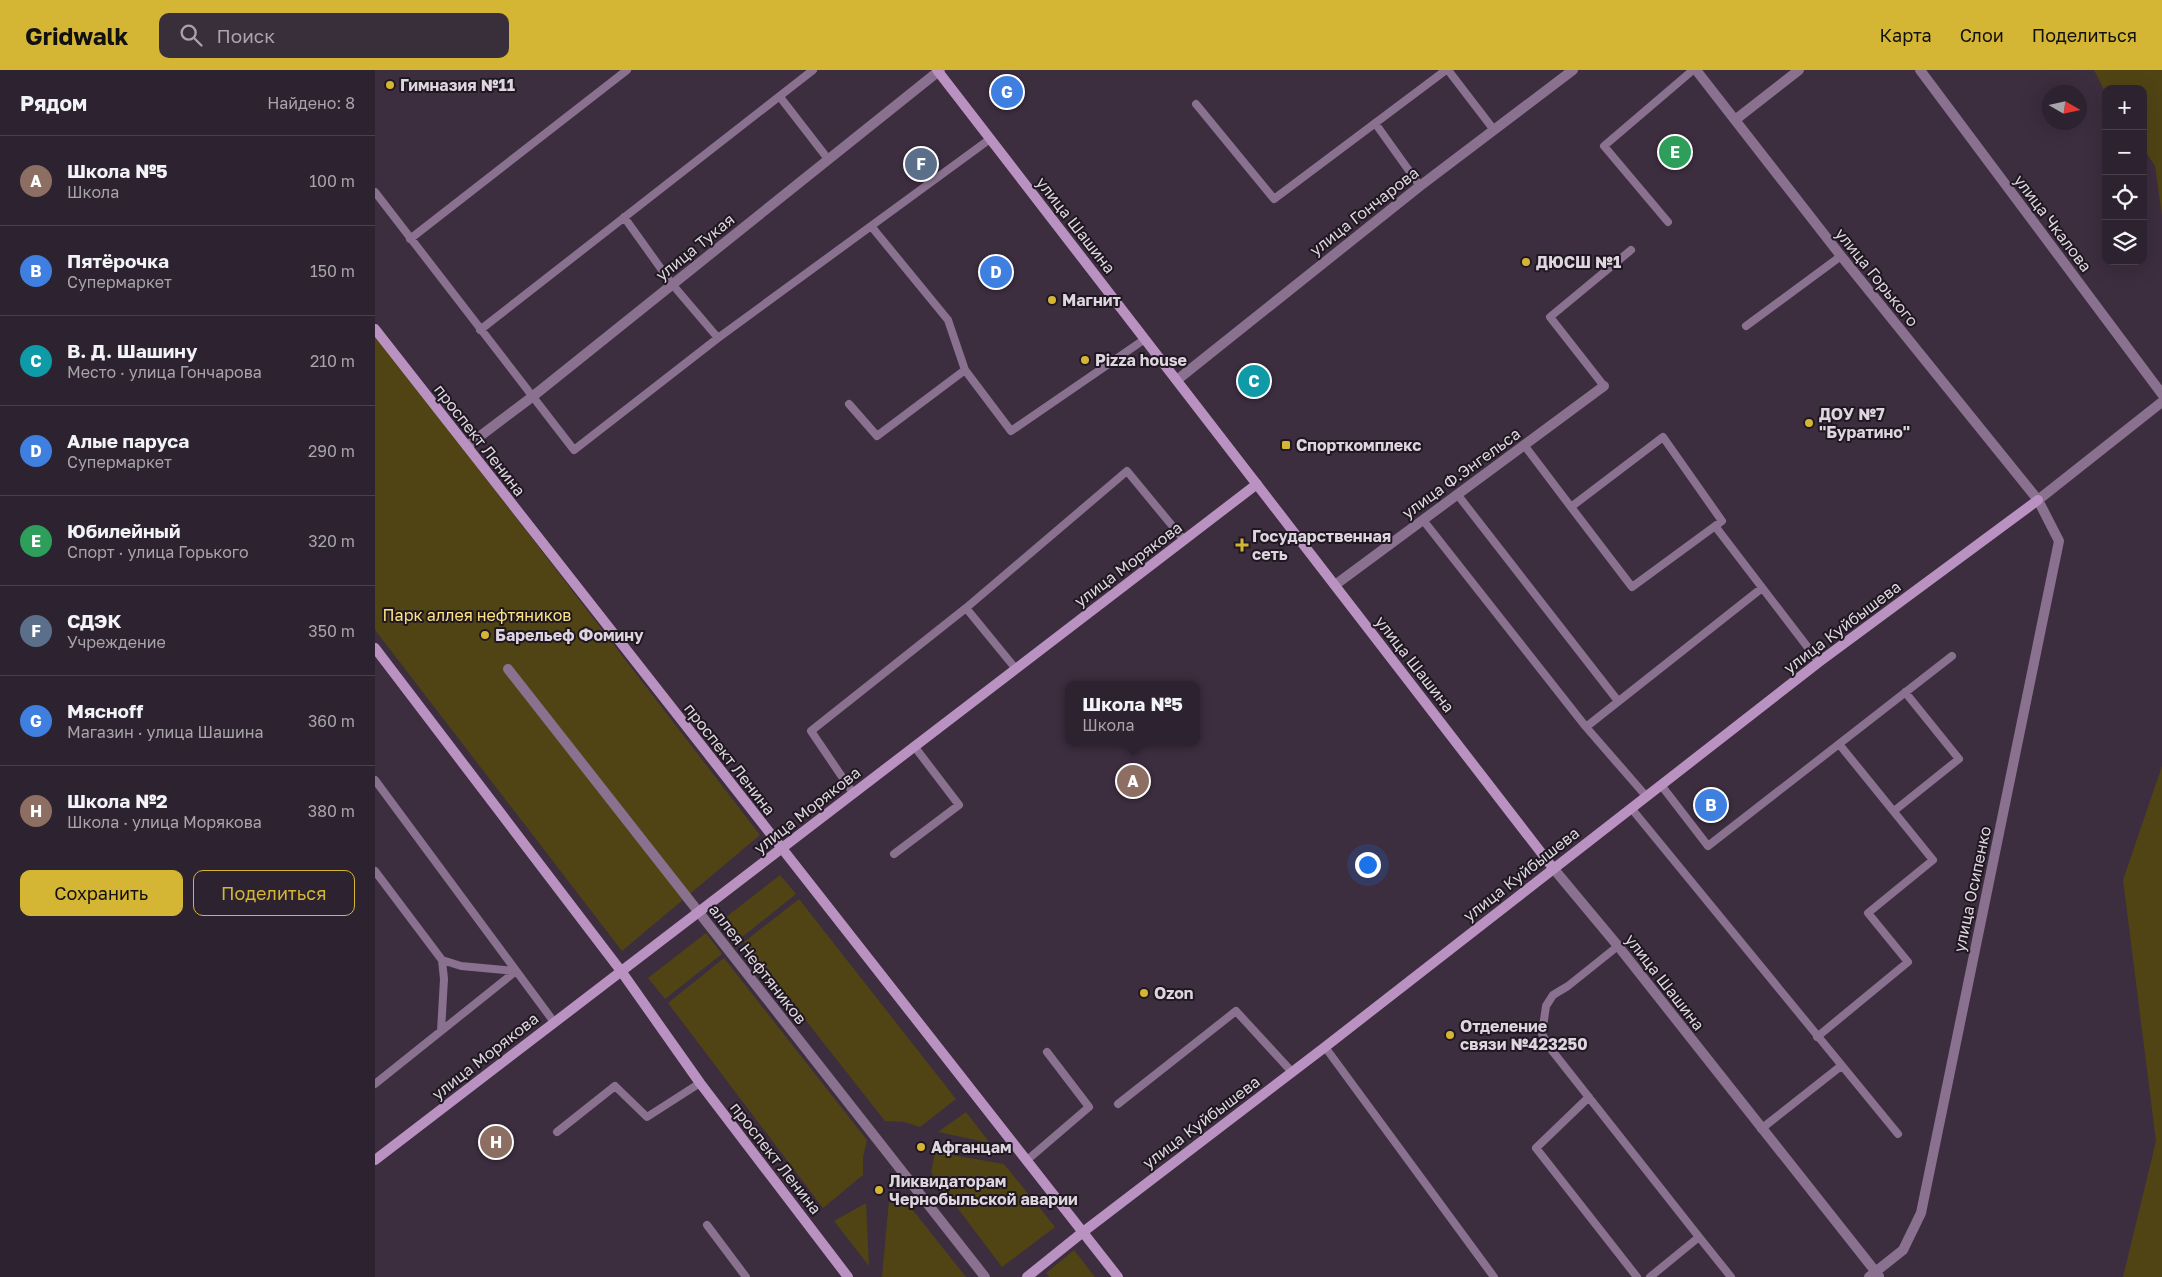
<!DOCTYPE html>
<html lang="ru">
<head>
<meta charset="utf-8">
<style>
	:root { --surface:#2d222f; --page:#392f3b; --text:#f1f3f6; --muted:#a7a4aa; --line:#483f4b; --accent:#d5b534 }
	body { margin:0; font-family:"Golos Text",sans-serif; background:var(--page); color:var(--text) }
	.controls { position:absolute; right:15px; top:15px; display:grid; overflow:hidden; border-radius:10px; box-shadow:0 5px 20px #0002 }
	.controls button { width:45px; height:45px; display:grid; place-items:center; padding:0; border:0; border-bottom:1px solid var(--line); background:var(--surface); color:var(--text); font:25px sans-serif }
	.compass { position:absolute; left:1667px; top:15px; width:45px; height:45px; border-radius:50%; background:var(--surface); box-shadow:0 5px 20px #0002; rotate:99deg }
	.you { position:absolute; left:992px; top:794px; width:18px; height:18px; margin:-12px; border:4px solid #fff; border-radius:50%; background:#1a73e8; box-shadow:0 0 0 8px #1a73e833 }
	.badge { display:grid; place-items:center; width:32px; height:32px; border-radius:50%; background:var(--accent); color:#fff; font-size:16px; font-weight:700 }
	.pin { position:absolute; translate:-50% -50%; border:2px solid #fff; box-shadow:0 1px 5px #0006 }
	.popup { position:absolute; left:690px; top:611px; width:135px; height:65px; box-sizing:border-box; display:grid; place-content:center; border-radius:10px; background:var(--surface); filter:drop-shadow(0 1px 4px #0005); font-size:16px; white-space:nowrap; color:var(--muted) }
	.popup b { font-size:19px; color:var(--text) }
	.popup::after { content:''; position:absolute; left:50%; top:100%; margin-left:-10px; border:10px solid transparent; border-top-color:var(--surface) }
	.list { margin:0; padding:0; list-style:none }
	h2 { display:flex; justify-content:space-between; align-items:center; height:65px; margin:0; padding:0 20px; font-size:21px }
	h2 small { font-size:16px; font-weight:400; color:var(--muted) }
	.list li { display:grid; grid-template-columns:32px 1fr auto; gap:15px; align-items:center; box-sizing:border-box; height:90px; padding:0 20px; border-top:1px solid var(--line) }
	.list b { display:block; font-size:19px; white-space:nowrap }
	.list p { margin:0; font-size:16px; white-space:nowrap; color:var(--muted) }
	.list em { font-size:16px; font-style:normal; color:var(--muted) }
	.actions { display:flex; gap:10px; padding:15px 20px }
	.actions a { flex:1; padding:11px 0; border:1px solid var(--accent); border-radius:10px; text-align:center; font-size:18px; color:var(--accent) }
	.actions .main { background:var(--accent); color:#111 }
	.icon { flex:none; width:28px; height:28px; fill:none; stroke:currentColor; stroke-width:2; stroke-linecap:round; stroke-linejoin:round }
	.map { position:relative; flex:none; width:1787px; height:1207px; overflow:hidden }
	header { display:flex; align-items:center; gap:30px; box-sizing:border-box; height:70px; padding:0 25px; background:var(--accent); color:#111 }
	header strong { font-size:24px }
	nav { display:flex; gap:28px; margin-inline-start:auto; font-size:18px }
	.search { width:350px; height:45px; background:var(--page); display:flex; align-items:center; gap:12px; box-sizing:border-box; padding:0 18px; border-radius:10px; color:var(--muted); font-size:19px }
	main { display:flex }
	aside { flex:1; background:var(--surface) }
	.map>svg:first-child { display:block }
</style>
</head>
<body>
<header>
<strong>Gridwalk</strong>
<div class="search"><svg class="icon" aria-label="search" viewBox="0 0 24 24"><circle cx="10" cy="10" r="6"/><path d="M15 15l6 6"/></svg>Поиск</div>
<nav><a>Карта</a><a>Слои</a><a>Поделиться</a></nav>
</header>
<main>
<aside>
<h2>Рядом<small>Найдено: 8</small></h2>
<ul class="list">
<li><span class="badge" style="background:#8d6e63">A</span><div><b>Школа №5</b><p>Школа</p></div><em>100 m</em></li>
<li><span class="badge" style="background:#3f7fe0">B</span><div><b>Пятёрочка</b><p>Супермаркет</p></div><em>150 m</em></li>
<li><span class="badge" style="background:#0f9aa8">C</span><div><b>В. Д. Шашину</b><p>Место · улица Гончарова</p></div><em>210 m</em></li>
<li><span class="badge" style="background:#3f7fe0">D</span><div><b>Алые паруса</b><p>Супермаркет</p></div><em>290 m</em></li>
<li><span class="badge" style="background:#2e9e5b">E</span><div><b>Юбилейный</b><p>Спорт · улица Горького</p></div><em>320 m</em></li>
<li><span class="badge" style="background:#5c6f8a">F</span><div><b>СДЭК</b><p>Учреждение</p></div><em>350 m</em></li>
<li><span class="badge" style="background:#3f7fe0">G</span><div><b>Мясноff</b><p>Магазин · улица Шашина</p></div><em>360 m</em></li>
<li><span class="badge" style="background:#8d6e63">H</span><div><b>Школа №2</b><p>Школа · улица Морякова</p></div><em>380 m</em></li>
</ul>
<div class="actions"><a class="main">Сохранить</a><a>Поделиться</a></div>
</aside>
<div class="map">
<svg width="1787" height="1207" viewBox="0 0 1787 1207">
	<rect width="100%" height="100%" fill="#3c2d3f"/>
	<path fill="#504415" d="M1719,0H1787V146L1780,96L1768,78V19H1731V24Z
		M0,264L385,765L247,881L0,560Z
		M1787,696V1207H1748L1781,1071L1748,810Z
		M405,805L421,824L366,868L350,848Z
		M424,829L581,1029L545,1057L529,1052L510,1051L369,872Z
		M331,863L347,884L290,929L273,908Z
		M349,888L492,1070L488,1087V1105L448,1138L293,933Z
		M591,1042L615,1073L563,1062Z
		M560,1082L629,1094L680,1157L627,1197L556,1103Z
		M529,1129L591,1207H507L514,1130Z
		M491,1133L494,1196L459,1151Z
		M699,1180L720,1207H674L671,1203Z"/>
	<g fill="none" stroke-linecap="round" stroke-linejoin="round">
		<path stroke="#89718f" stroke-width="8" d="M1073,0L1119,60
			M405,27L453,89
			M821,34L899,129L1071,0
			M1000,53L1045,116
			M0,122L199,380L343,268L615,69
			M249,147L297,214L343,268
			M1293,152L1229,76L1318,0
			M35,169L252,0
			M1371,256L1466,186
			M105,260L438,0
			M590,300L636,361L770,269
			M1229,316L1175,247L1256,180
			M474,334L502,366L590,300L573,250L496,156
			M1149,375L1196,437L1288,367L1347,451L1257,517L1196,437
			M1082,424L1243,631
			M1048,450L1211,657
			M1340,456L1444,592
			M591,538L641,599
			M0,710L179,952
			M1286,715L1333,776L1577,586
			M478,723L436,661L591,538L752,401L809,470
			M1271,726L1211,657L1387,518
			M1256,738L1523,1064
			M1519,741L1584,689L1530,622
			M519,784L584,735L539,676
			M0,801L67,890L86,896L141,901
			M1243,876L1193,916L1178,925L1171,936L1167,964L1175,978L1324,1167L1275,1207
			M66,961L69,909L67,890
			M1442,967L1533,892L1493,843L1558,790L1464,674
			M950,977L1119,1207
			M0,1014L141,901
			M1214,1027L1161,1078L1262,1207
			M743,1034L861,941L917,1002
			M1386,1059L1466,996
			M182,1062L240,1016L272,1047L325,1013
			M651,1091L714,1037L672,982
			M332,1155L371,1207
			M1324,1167L1356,1207"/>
		<path stroke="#89718f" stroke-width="10" d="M1321,0L1466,186L1663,430L1684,471L1546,1143L1528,1180L1494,1207
			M1545,0L1787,324
			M1360,50L1424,0
			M802,310L1045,116L1198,0
			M92,376L157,327L565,0
			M1663,430L1787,332
			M960,515L1229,316
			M133,599L610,1207
			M1178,798L1243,876L1504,1206"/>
		<path stroke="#ba92c2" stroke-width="10" d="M562,0L1178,798
			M0,259L743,1207
			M0,578L246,901L325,1013L473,1207
			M0,1090L882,414
			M652,1207L708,1162L950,977L1444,592L1663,430"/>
	</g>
	<g fill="#d5b534" stroke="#1f1820" stroke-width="2">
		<circle cx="15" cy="15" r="5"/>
		<circle cx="1151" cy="192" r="5"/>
		<circle cx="677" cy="230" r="5"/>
		<circle cx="710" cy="290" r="5"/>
		<circle cx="1434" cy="353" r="5"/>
		<rect x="906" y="370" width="10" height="10" rx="2.5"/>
		<path d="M864.5 467.5h5v5h5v5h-5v5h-5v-5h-5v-5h5z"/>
		<circle cx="110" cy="565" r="5"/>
		<circle cx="769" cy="923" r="5"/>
		<circle cx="1075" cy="965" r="5"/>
		<circle cx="546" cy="1077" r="5"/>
		<circle cx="504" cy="1120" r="5"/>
	</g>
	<g text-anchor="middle" stroke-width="4" stroke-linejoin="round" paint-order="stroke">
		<g font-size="16" font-weight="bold" fill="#ded5e0" stroke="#1f1820" text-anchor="start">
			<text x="25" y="21">Гимназия №11</text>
			<text x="1161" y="198">ДЮСШ №1</text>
			<text x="687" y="236">Магнит</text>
			<text x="720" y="296">Pizza house</text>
			<text x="1444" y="350">ДОУ №7<tspan x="1444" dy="18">"Буратино"</tspan></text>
			<text x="921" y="381">Спорткомплекс</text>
			<text x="877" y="472">Государственная<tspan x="877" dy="18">сеть</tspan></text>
			<text x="120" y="571">Барельеф Фомину</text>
			<text x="779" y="929">Ozon</text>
			<text x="1085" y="962">Отделение<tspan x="1085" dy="18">связи №423250</tspan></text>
			<text x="556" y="1083">Афганцам</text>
			<text x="514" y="1117">Ликвидаторам<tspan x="514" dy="18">Чернобыльской аварии</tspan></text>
		</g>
		<g font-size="16" fill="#ded5e0" stroke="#1f1820">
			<text transform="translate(989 141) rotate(-38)" y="6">улица Гончарова</text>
			<text transform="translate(1678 153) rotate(53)" y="6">улица Чкалова</text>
			<text transform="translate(701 155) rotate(52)" y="6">улица Шашина</text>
			<text transform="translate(320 177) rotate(-39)" y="6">улица Тукая</text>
			<text transform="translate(1502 207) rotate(51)" y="6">улица Горького</text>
			<text transform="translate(105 370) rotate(52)" y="6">проспект Ленина</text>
			<text transform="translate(1086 403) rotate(-36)" y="6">улица Ф.Энгельса</text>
			<text transform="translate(753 494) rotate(-37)" y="6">улица Морякова</text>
			<text transform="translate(1467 557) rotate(-37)" y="6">улица Куйбышева</text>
			<text transform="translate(1040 594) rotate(52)" y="6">улица Шашина</text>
			<text transform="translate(355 689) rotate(52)" y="6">проспект Ленина</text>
			<text transform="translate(432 740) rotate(-38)" y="6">улица Морякова</text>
			<text transform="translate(1146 804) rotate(-38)" y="6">улица Куйбышева</text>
			<text transform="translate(1597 819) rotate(-78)" y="6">улица Осипенко</text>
			<text transform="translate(383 894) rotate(52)" y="6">аллея Нефтяников</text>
			<text transform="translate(1290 912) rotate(52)" y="6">улица Шашина</text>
			<text transform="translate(110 986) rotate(-38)" y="6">улица Морякова</text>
			<text transform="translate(826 1052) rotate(-37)" y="6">улица Куйбышева</text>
			<text transform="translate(401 1088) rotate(52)" y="6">проспект Ленина</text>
		</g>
		<g font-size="16" fill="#fde383" stroke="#1f1820">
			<text x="102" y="551">Парк аллея нефтяников</text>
		</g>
	</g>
</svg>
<div class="controls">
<button>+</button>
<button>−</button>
<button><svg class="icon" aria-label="locate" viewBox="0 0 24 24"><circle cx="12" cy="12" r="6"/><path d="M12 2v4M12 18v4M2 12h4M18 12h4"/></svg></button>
<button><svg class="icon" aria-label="layers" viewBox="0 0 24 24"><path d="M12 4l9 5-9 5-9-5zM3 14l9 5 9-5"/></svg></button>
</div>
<svg class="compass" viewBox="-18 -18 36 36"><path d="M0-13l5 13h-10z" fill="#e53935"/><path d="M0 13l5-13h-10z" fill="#a7a4aa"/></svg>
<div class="you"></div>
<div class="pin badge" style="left:758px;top:711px;background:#8d6e63">A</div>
<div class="popup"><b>Школа №5</b>Школа</div>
<div class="pin badge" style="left:1336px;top:735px;background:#3f7fe0">B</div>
<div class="pin badge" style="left:879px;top:311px;background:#0f9aa8">C</div>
<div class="pin badge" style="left:621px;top:202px;background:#3f7fe0">D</div>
<div class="pin badge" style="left:1300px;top:82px;background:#2e9e5b">E</div>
<div class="pin badge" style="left:546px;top:94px;background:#5c6f8a">F</div>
<div class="pin badge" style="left:632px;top:22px;background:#3f7fe0">G</div>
<div class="pin badge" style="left:121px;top:1072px;background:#8d6e63">H</div>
</div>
</main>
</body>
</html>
